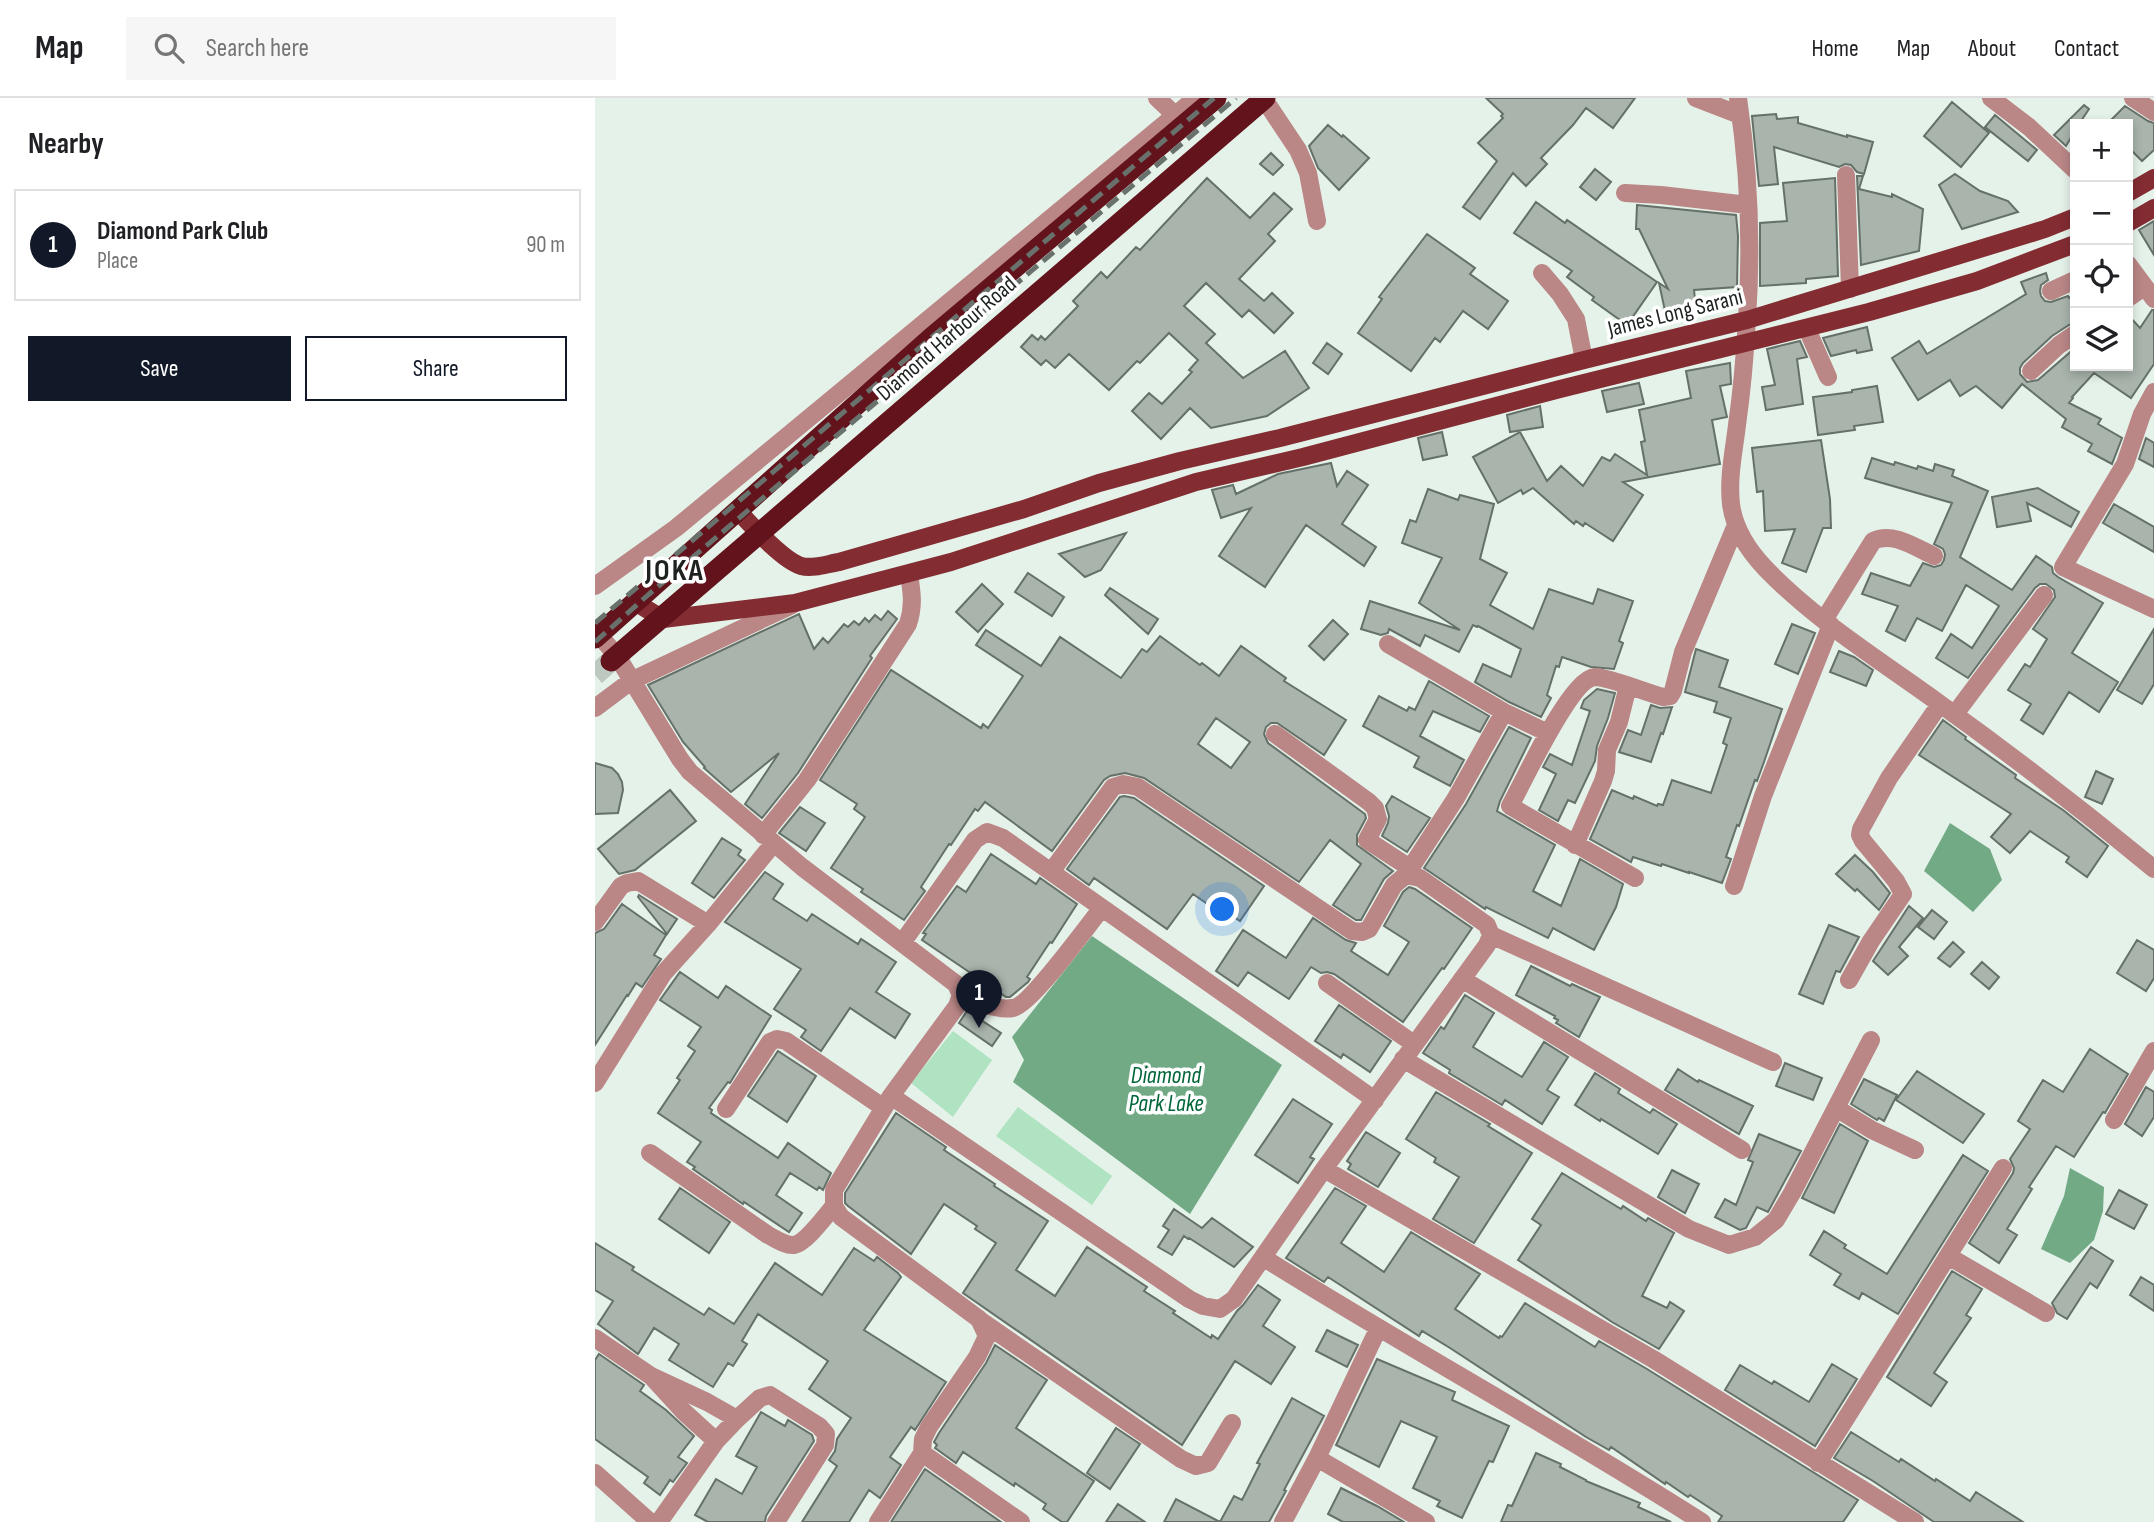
<!DOCTYPE html>
<html lang="en">
<head>
<meta charset="utf-8">
<style>
	:root { --surface:#fff; --page:#f6f6f6; --text:#202124; --muted:#757577; --line:#e0e0e0; --accent:#111827 }
	body { margin:0; font-family:"Sofia Sans Condensed",sans-serif; background:var(--page); color:var(--text) }
	.controls { position:absolute; right:21px; top:21px; display:grid; overflow:hidden; border-radius:0px; box-shadow:0 4px 10px #0003 }
	.controls button { width:63px; height:63px; display:grid; place-items:center; padding:0; border:0; border-bottom:2px solid var(--line); background:var(--surface); color:var(--text); font:35px sans-serif }
	.you { position:absolute; left:628px; top:812px; width:24px; height:24px; margin:-18px; border:5px solid #fff; border-radius:50%; background:#1a73e8; box-shadow:0 0 0 10px #1a73e833 }
	.badge { display:grid; place-items:center; width:46px; height:46px; border-radius:50%; background:var(--accent); color:#fff; font-size:23px; font-weight:700 }
	.pin { position:absolute; translate:-50% -58px; filter:drop-shadow(0 2px 4px #0008) }
	.pin::after { content:''; position:absolute; top:37px; width:24px; height:21px; background:inherit; clip-path:polygon(0 0,100% 0,50% 100%) }
	.list { margin:0; padding:0; list-style:none }
	h2 { display:flex; justify-content:space-between; align-items:center; height:91px; margin:0; padding:0 28px; font-size:30px }
	h2 small { font-size:23px; font-weight:400; color:var(--muted) }
	.list li { display:grid; grid-template-columns:46px 1fr auto; gap:21px; align-items:center; box-sizing:border-box; height:112px; margin:0 14px 14px; padding:0 14px; border:2px solid var(--line); border-radius:0px }
	.list b { display:block; font-size:26px; white-space:nowrap }
	.list p { margin:0; font-size:23px; white-space:nowrap; color:var(--muted) }
	.list em { font-size:23px; font-style:normal; color:var(--muted) }
	.actions { display:flex; gap:14px; padding:21px 28px }
	.actions a { flex:1; padding:16px 0; border:2px solid var(--accent); border-radius:0px; text-align:center; font-size:24px; color:var(--accent) }
	.actions .main { background:var(--accent); color:#fff }
	.icon { flex:none; width:38px; height:38px; fill:none; stroke:currentColor; stroke-width:2; stroke-linecap:round; stroke-linejoin:round }
	.map { position:relative; flex:none; width:1559px; height:1424px; overflow:hidden }
	header { display:flex; align-items:center; gap:42px; box-sizing:border-box; height:98px; padding:0 35px; background:var(--surface); border-bottom:2px solid var(--line) }
	header strong { font-size:33px }
	nav { display:flex; gap:38px; margin-inline-start:auto; font-size:24px }
	.search { width:490px; height:63px; background:var(--page); display:flex; align-items:center; gap:18px; box-sizing:border-box; padding:0 24px; border-radius:0px; color:var(--muted); font-size:26px }
	main { display:flex }
	aside { flex:1; background:var(--surface) }
	.map>svg:first-child { display:block }
</style>
</head>
<body>
<header>
<strong>Map</strong>
<div class="search"><svg class="icon" aria-label="search" viewBox="0 0 24 24"><circle cx="10" cy="10" r="6"/><path d="M15 15l6 6"/></svg>Search here</div>
<nav><a>Home</a><a>Map</a><a>About</a><a>Contact</a></nav>
</header>
<main>
<aside>
<h2>Nearby<small></small></h2>
<ul class="list">
<li><span class="badge">1</span><div><b>Diamond Park Club</b><p>Place</p></div><em>90 m</em></li>
</ul>
<div class="actions"><a class="main">Save</a><a>Share</a></div>
</aside>
<div class="map">
<svg width="1559" height="1424" viewBox="0 0 1559 1424">
	<rect width="100%" height="100%" fill="#e5f2e9"/>
	<path fill="#afe3c1" d="M358,933L397,962L358,1019L316,985Z
		M423,1009L517,1078L497,1107L401,1038Z"/>
	<path fill="#72aa86" d="M1355,725L1395,751L1407,782L1378,814L1329,773Z
		M497,838L687,967L595,1116L418,984L429,962L417,939Z
		M1475,1070L1509,1089L1508,1113L1499,1142L1475,1165L1446,1151L1469,1098Z"/>
	<path fill="#a8b4ac" stroke="#657068" stroke-width="2" fill-rule="evenodd" d="M891,0H1040L1018,30L991,10L978,27L946,60L952,66L931,88L918,75L885,121L868,109L902,63L883,45L908,20L906,18L908,16Z
		M1357,4L1394,35L1366,69L1329,38Z
		M1489,7L1494,11L1484,26H1480V33L1471,48L1459,37Z
		M1530,8L1553,23L1559,25V52L1547,63L1533,49V26H1512Z
		M1181,16L1182,21L1203,19V25L1252,39V37L1278,44L1269,76L1262,74L1256,67L1250,66L1244,69L1179,49L1183,86L1164,88L1157,18Z
		M1400,17L1442,52L1433,63L1390,29Z
		M733,27L747,39L748,37L774,60L744,92L723,70L714,48Z
		M676,55L688,67L678,77L665,66Z
		M1000,71L1016,84L1001,102L985,89Z
		M1360,76L1385,93L1413,103L1423,114L1367,131L1344,87Z
		M1262,78H1268L1264,91L1297,99V96L1328,111L1324,153L1266,167Z
		M612,80L655,120L679,95L697,111L673,136L680,143L644,181L669,203L677,195L698,215L679,235L654,212L647,219L611,185L589,208L620,236L611,245L648,280L690,253L714,290L672,318L616,330L595,310L566,341L537,313L554,295L567,306L597,274L594,272L603,262L574,235L545,265L542,263L514,292L474,256L460,270L451,262L446,267L426,249L437,237L443,242L446,238L450,242L483,208L478,203L506,174L512,180L541,149L545,152Z
		M1240,80L1243,178L1211,181V185L1165,188V125L1192,123L1188,85Z
		M941,104L970,125L972,122L1062,184L1032,227L997,202L999,199L972,179L977,173L919,135Z
		M1042,107L1141,117L1143,138L1142,189L1099,192L1101,210L1070,213L1064,185L1073,191L1044,131H1041Z
		M1559,123V157L1544,132Z
		M832,136L880,170L875,176L913,203L893,231L868,213L845,244L840,240L816,273L763,235L787,201L784,199Z
		M1451,175L1453,182L1446,187L1445,193L1446,198L1450,203L1456,204L1473,198L1474,200L1480,195V225L1474,227L1457,238L1428,265L1425,270V276L1432,284L1443,282L1480,250V268H1533V217L1545,230L1557,212H1559V266L1536,300L1499,275L1477,299L1478,300L1474,305L1506,321L1503,326L1527,340L1517,366L1493,353L1497,346L1467,329L1471,321L1427,286L1407,310L1381,288L1365,298L1355,282L1323,302L1297,260L1324,243L1332,256L1431,196L1426,184Z
		M1272,229L1277,252L1262,255L1261,252L1236,258L1228,240Z
		M1205,243L1212,259L1202,261L1208,306L1171,312L1167,289L1180,287L1172,251Z
		M732,245L747,256L733,276L718,265Z
		M1135,265L1136,286L1125,288L1132,319L1117,322L1125,366L1028,384L1048,397L1018,443L990,425L988,428L981,423L979,426L938,390L928,396L926,392L903,405L878,359L925,334L952,383L966,368L988,388L1007,359L1015,363L1020,356L1052,377L1046,344L1050,343L1044,312L1096,300L1091,273Z
		M1044,285L1049,306L1012,314L1007,293Z
		M1282,288L1288,324L1259,328L1260,332L1223,337L1218,299L1257,294V292Z
		M945,308L948,329L915,334L912,317Z
		M847,334L852,357L828,362L823,340Z
		M1551,340L1559,345V369L1544,361Z
		M1226,342L1235,401L1236,430H1228L1211,474L1187,465L1200,431L1170,433L1168,393L1162,394L1157,350Z
		M1277,360L1299,367L1300,364L1322,371L1323,368L1338,373L1340,366L1359,372L1357,378L1393,393L1365,459L1417,492L1441,458L1457,469L1458,475L1463,479L1508,505L1477,555L1523,584L1504,614L1474,594L1448,636L1426,622L1436,606L1413,592L1430,566L1435,569L1452,541L1438,531L1460,499L1459,492L1451,486H1445L1440,490L1373,580L1341,560L1356,536L1377,550L1404,508L1371,487L1347,533L1322,520L1310,543L1291,533L1303,508L1267,496L1276,475L1315,488L1328,465L1339,469L1346,467L1349,462L1350,456L1348,451L1339,446L1357,405L1270,380Z
		M736,365L742,388L752,373L773,387L747,426L781,449L769,468L711,427L670,489L624,458L656,410L626,420L617,392L638,387L641,396L683,376Z
		M1443,390L1484,414L1476,429L1432,405L1436,423L1402,429L1397,399Z
		M833,391L863,402L865,397L899,406L885,461L912,475L895,507L938,531L954,491L998,506L1003,491L1038,503L1024,543L1028,545L1019,571L996,569L967,559L964,569L961,568L952,597L956,600L946,619L914,604L880,584L888,566L916,579L926,551L883,528L882,529L878,527L864,554L830,537L825,548L794,531L793,535L786,537L766,531L775,503L865,532L824,505L847,460L807,445L815,422L821,424Z
		M1519,406L1559,429V454L1508,425Z
		M531,435L506,472L490,479L464,456Z
		M433,475L469,499L457,518L420,494Z
		M387,486L408,506L383,534L361,514Z
		M515,490L563,521L553,536L510,497Z
		M293,513L302,521L275,558L277,560L203,675L167,720L150,706L184,655L136,694L109,670L110,669L88,644L53,587L204,516L219,551L228,540L233,545L249,526L253,529L259,523L264,527L270,520L274,524L280,517L286,522Z
		M738,522L753,536L729,562L714,548Z
		M1197,526L1220,535L1203,576L1180,566Z
		M1559,531V586L1547,606L1522,592Z
		M391,532L446,568L465,539L526,580L547,551L552,554L565,538L605,567L607,565L624,578L646,548L691,580L689,583L751,622L729,657L682,625H676L671,629L669,636L673,645L770,716L771,720L762,737V747L798,773L789,781L766,822H761L738,807L766,766L735,742L704,784L549,680L530,675L515,678L509,682L457,753L390,704L383,713L380,711L356,747L354,746L326,789L330,793L309,822L266,794L268,791L236,770L270,719L259,711L262,706L225,682L296,572L386,630L388,626L393,630L428,578L381,547ZM621,620L655,644L636,670L603,646Z
		M1101,551L1133,562L1124,589L1187,611L1169,664L1162,683L1160,682L1144,728L1142,727L1131,759L1136,761L1127,785L1094,774V775L1067,766L1066,768L1038,759L1036,764L995,741L1017,692L1038,701L1039,698L1062,708L1063,706L1068,707L1077,682L1116,695L1132,647L1128,645L1136,620L1119,614L1122,604L1090,594Z
		M1244,553L1259,559L1278,572L1271,588L1235,574Z
		M834,583L894,618L885,634L838,613L825,638L869,662L855,688L819,669L824,659L768,628L784,598L812,613L814,609L820,612Z
		M1002,591L1020,595L1013,620L1002,648L1000,663L980,705L973,702L963,723L944,712L961,676L948,669L955,656L977,667L995,613L986,610L989,602Z
		M1056,607L1065,610L1077,609L1068,636L1066,635L1056,664L1024,654L1033,632L1046,637Z
		M1348,622L1371,639L1370,641L1421,677L1420,680L1468,712L1513,748L1492,779L1471,764L1474,759L1435,733L1415,755L1396,739L1416,716L1324,657Z
		M914,629L936,640L905,703L902,713L960,747L938,793L966,808L985,761L1028,786L1021,809L999,852L958,830L953,840L891,809L890,811L829,770L871,706Z
		M0,665L17,670L23,676L27,684L28,692L23,715L0,716Z
		M1501,673L1518,681L1507,706L1490,699Z
		M75,692L101,723L40,772L24,776L3,751Z
		M529,698L539,700L669,788L645,823L624,809L621,812L598,796L572,831L499,780L494,787L472,771L525,699Z
		M797,698L835,720L812,754L787,738L793,725L794,718L791,708Z
		M205,709L230,725L211,753L184,735Z
		M127,740L146,752L143,757L150,762L119,800L97,785Z
		M396,756L441,786L445,780L482,806L457,845L455,844L432,879L435,881L433,884L415,899H411L327,842L331,836L328,835L362,788L371,794Z
		M1260,757L1278,774L1295,795L1284,812L1262,791L1260,793L1241,776Z
		M170,774L188,786L178,801L212,823L217,816L263,846L266,841L301,864L281,894L315,916L300,940L255,910L226,953L206,939L211,932L179,911L206,871L130,824Z
		M814,789L820,791L877,830L849,871L847,870L808,924L739,876L732,874L726,875L716,869L694,901L653,874L643,888L621,873L648,832L691,860L718,820L751,842L761,845L756,853L793,877L814,844L789,828L808,794Z
		M44,797L82,821L72,836L43,799Z
		M27,806L71,837L59,857L66,861L47,889L41,885L33,898L32,897L0,947V835L9,831Z
		M1314,808L1328,820L1304,849L1313,858L1293,877L1278,863Z
		M1337,812L1352,824L1339,841L1323,829Z
		M1234,827L1264,839L1245,874L1241,873L1228,906L1204,896Z
		M1542,842L1559,852V880L1551,893L1522,875Z
		M1358,844L1369,854L1355,869L1343,860Z
		M1387,864L1404,879L1394,891L1376,876Z
		M936,868L975,888L977,886L1005,899L984,939L961,925L963,922L959,920L960,918L921,897Z
		M85,874L123,900L131,888L176,918L135,985L133,984L114,1010L117,1012L116,1015L183,1060L193,1045L236,1075L228,1092L224,1089L222,1092L195,1075L181,1097L207,1115L194,1134L149,1104L148,1106L98,1071L100,1069L92,1064L106,1044L63,1015L85,982L82,980L100,953L93,948L106,929L65,902Z
		M870,897L899,915L878,949L927,979L949,944L973,959L952,992L964,999L947,1026L910,1002L907,1007L854,975L855,972L828,955L846,929L849,931Z
		M744,907L796,943L775,974L748,956L746,960L720,943Z
		M372,913L406,935L397,948L364,925Z
		M1495,951L1533,976L1510,1015L1508,1014L1479,1059L1461,1048L1434,1089L1437,1091L1412,1131L1422,1137L1404,1165L1374,1145L1418,1075L1419,1070L1415,1061L1435,1031L1423,1023L1448,982L1468,994Z
		M183,953L221,978L192,1024L153,998Z
		M1190,965L1227,980L1218,1002L1181,988Z
		M1083,971L1103,984L1104,982L1158,1008L1144,1036L1070,992Z
		M1322,973L1389,1016L1368,1045L1301,1002Z
		M1000,975L1025,991L1023,995L1055,1015L1058,1011L1082,1026L1063,1056L1006,1021L1005,1023L980,1007Z
		M1269,981L1302,997L1289,1023L1284,1020L1282,1022L1256,1006Z
		M1551,989L1559,994V1019L1547,1038L1530,1026Z
		M841,994L895,1026L893,1028L937,1055L879,1145L838,1121L864,1079L839,1064L841,1060L811,1041Z
		M698,1001L737,1026L715,1059L719,1061L703,1085L660,1057Z
		M301,1015L351,1049L349,1052L400,1086L399,1088L453,1123L421,1172L460,1198L492,1149L552,1189L549,1193L580,1213L578,1215L616,1240L617,1237L623,1241L642,1213L648,1207L663,1187L685,1202L668,1228L700,1249L676,1286L640,1263L587,1347L368,1195L401,1145L380,1131L382,1128L349,1106L316,1156L253,1108L250,1105V1095Z
		M1245,1026L1273,1043L1239,1115L1207,1100Z
		M771,1034L805,1055L783,1089L753,1071L756,1066L752,1063Z
		M1164,1036L1206,1053L1173,1114L1162,1109L1151,1130L1145,1132L1120,1119L1130,1101L1141,1107L1158,1064L1153,1062Z
		M1368,1057L1393,1073L1303,1216L1267,1195L1264,1201L1239,1187L1246,1176L1215,1157L1229,1133L1251,1147L1249,1150L1292,1176Z
		M1077,1072L1104,1086L1090,1115L1063,1099Z
		M967,1075L1026,1111L1028,1108L1051,1123L1053,1120L1079,1135L1047,1198L1072,1210L1075,1204L1089,1213L1064,1251L1017,1224L923,1162L946,1127L937,1121Z
		M85,1090L135,1124L114,1155L64,1121Z
		M740,1090L771,1108L746,1145L789,1174L816,1134L885,1176L860,1211L904,1240L905,1238L907,1239L930,1205L1000,1249L1004,1243L1052,1271L1263,1402L1248,1424H1123L1127,1418L1095,1397L1093,1399L1071,1384L1070,1386L1016,1349L1014,1352L991,1339L855,1250L827,1233L824,1238L733,1179L729,1184L691,1160Z
		M1524,1092L1552,1107L1539,1131L1511,1116Z
		M579,1111L607,1130L617,1120L658,1149L639,1169L594,1140L593,1141L589,1138L577,1157L563,1149L574,1132L568,1128Z
		M0,1145L39,1169L37,1172L109,1217L114,1210L139,1226L180,1165L227,1197L259,1150L279,1163L282,1159L303,1175L306,1179L269,1232L351,1284L320,1332L316,1329L295,1359L306,1367L285,1400L274,1392L254,1424H207L242,1368L234,1362L240,1353L242,1341L256,1320L214,1291L233,1263L163,1216L147,1243L152,1246L138,1268L133,1265L118,1289L74,1262L84,1246L59,1230L43,1256L3,1226L18,1203L0,1192Z
		M1496,1149L1518,1163L1502,1190L1495,1185L1472,1221L1462,1215L1457,1205Z
		M1357,1173L1387,1191L1371,1217L1376,1220L1339,1275L1352,1284L1336,1308L1292,1279Z
		M1546,1179L1559,1187V1213L1535,1197Z
		M732,1232L763,1247L752,1269L721,1253Z
		M400,1247L452,1282L421,1330L499,1383L472,1424H467L448,1411L451,1406L420,1385L419,1388L368,1354L361,1365L340,1350L342,1347L339,1344L344,1335L391,1265Z
		M4,1256L49,1287L45,1293L71,1312L99,1338L83,1359L92,1365L78,1384L75,1382L65,1397L49,1385L53,1379L0,1341V1262Z
		M782,1261L860,1294L857,1302L914,1328L898,1364L894,1363L867,1420L842,1408L845,1403L818,1390L842,1339L806,1323L784,1369L741,1347Z
		M1237,1266L1262,1281L1220,1348L1130,1292L1145,1267L1177,1286L1179,1283L1214,1304Z
		M697,1300L729,1318L689,1392L691,1393L674,1424H569L581,1401L625,1424L639,1398L647,1402L665,1366L662,1365Z
		M166,1314L190,1328L193,1322L217,1337L219,1343L171,1418L170,1424H113L100,1417L121,1381L147,1396L162,1369L141,1358Z
		M521,1330L545,1346L515,1391L492,1375Z
		M1256,1334L1304,1364L1306,1361L1340,1383L1341,1381L1375,1403L1381,1394L1428,1424H1339L1278,1383L1239,1360Z
		M941,1355L966,1366L965,1369L991,1382V1383L1045,1405L1043,1409L1076,1424H906L913,1407L917,1408Z
		M330,1371L406,1424H296Z
		M746,1390L782,1408L809,1424H748L733,1416Z
		M523,1406L550,1424H511Z"/>
	<g fill="none" stroke-linecap="round" stroke-linejoin="round">
		<path stroke="#bdc8c1" stroke-width="21" stroke-dasharray="21 10" stroke-linecap="butt" d="M0,577L16,563"/>
		<path stroke="#ba8686" stroke-width="18" d="M562,0L580,17
			M1101,0L1145,17
			M1143,0C1154,73 1157,147 1152,221C1150,257 1147,292 1142,327C1139,353 1133,379 1136,406C1139,430 1153,452 1170,470C1220,522 1283,561 1341,603C1415,656 1489,713 1559,771
			M1396,0L1434,29L1480,72
			M1538,0L1559,14
			M669,1L703,52L713,75L722,123
			M1251,77L1255,191
			M1030,95L1066,97L1153,107
			M1533,166L1559,201
			M947,175L965,196L981,221L989,262
			M1456,193L1480,182
			M1533,200L1549,189
			M1212,231L1233,279
			M1436,273L1464,247L1480,236
			M1559,294L1547,316L1530,366L1468,469L1559,511
			M0,488L81,430L601,0
			M1229,522L1278,443C1298,433 1321,450 1339,458
			M4,537L22,558L85,661L95,674L207,769L361,886L366,897L362,908L296,998L594,1201L608,1208L625,1211L639,1201L729,1071L892,847L896,837L892,827L825,780L811,777L799,787L774,831L767,834L757,833L543,689L528,686L518,689L456,774
			M793,546L909,614L953,635
			M0,610L36,583L197,507
			M1360,616L1449,497
			M680,636L774,704L780,710L783,721L772,742L815,770
			M168,737L212,682L313,526C319,508 317,495 314,476
			M980,747L1008,683L1011,673L1012,652L1024,624L1033,588
			M811,777L861,700L909,614
			M1040,780L915,708C928,685 975,581 1000,579C1013,579 1053,595 1068,599L1075,598L1078,593L1088,554L1141,427
			M1139,788L1168,698L1236,527
			M0,824L26,788L32,785L43,783L113,826
			M896,837L1178,964
			M307,845L380,742L392,734L408,740L780,1002
			M867,881L1147,1052
			M1254,882L1276,843L1308,796L1301,783L1268,743L1265,737L1266,731L1294,680L1345,606
			M732,885L819,946
			M366,897C382,903 400,913 418,910C435,908 492,828 507,810
			M808,961L1094,1131L1134,1147L1160,1139L1181,1122L1197,1095L1276,942
			M0,985L68,876L113,826L178,746
			M296,998L239,1092V1108L246,1119L384,1221L392,1238L382,1259L334,1329L328,1341L327,1355L426,1424
			M1241,1010L1277,1032L1320,1052
			M131,1011L175,944L182,941L191,943L289,1010
			M1519,1022L1559,953
			M55,1055L173,1137C181,1141 191,1148 199,1147C211,1145 231,1117 239,1108
			M729,1071L1058,1261L1320,1424
			M1353,1158L1451,1215
			M669,1160C814,1251 963,1332 1107,1424
			M386,1223L586,1361L601,1368L613,1365L637,1325
			M783,1231L722,1360L831,1424
			M0,1240L56,1278L88,1313L121,1343
			M56,1278L112,1304L142,1321L165,1300L175,1297L224,1328L231,1336L230,1347L181,1424
			M1223,1365L1408,1070
			M0,1375L55,1424
			M64,1424L121,1343L142,1321
			M283,1424L327,1355
			M688,1424L722,1360"/>
		<path stroke="#832c32" stroke-width="18" d="M1533,95L1559,80
			M1533,125L1559,110
			M143,413C157,428 187,462 206,468C218,471 232,466 244,464L429,411L504,385L585,363L685,340L989,262L1152,222L1450,131L1480,119
			M40,504L68,521L200,505L356,464L601,384L708,359L965,291L1274,214L1382,183L1480,146"/>
		<path stroke="#63131c" stroke-width="21" d="M0,540L335,241L621,0
			M16,563L670,0"/>
		<path stroke="#69716c" stroke-width="5" stroke-dasharray="14 7" stroke-linecap="butt" d="M0,525L619,0
			M0,544L53,497L641,0"/>
	</g>
	<g text-anchor="middle" stroke-width="7" stroke-linejoin="round" paint-order="stroke">
		<g font-size="23" fill="#1d221f" stroke="#fff">
			<text transform="translate(1080 214) rotate(-14)" y="8">James Long Sarani</text>
			<text transform="translate(351 240) rotate(-41)" y="8">Diamond Harbour Road</text>
		</g>
		<g font-size="24" font-style="italic" fill="#006639" stroke="#fff">
			<text x="571" y="985">Diamond<tspan x="571" dy="28">Park Lake</tspan></text>
		</g>
		<g font-size="30" font-weight="bold" letter-spacing="2" fill="#1d221f" stroke="#fff">
			<text x="80" y="482">JOKA</text>
		</g>
	</g>
</svg>
<div class="controls">
<button>+</button>
<button>−</button>
<button><svg class="icon" aria-label="locate" viewBox="0 0 24 24"><circle cx="12" cy="12" r="6"/><path d="M12 2v4M12 18v4M2 12h4M18 12h4"/></svg></button>
<button><svg class="icon" aria-label="layers" viewBox="0 0 24 24"><path d="M12 4l9 5-9 5-9-5zM3 14l9 5 9-5"/></svg></button>
</div>
<div class="you"></div>
<div class="pin badge" style="left:384px;top:930px">1</div>
</div>
</main>
</body>
</html>
